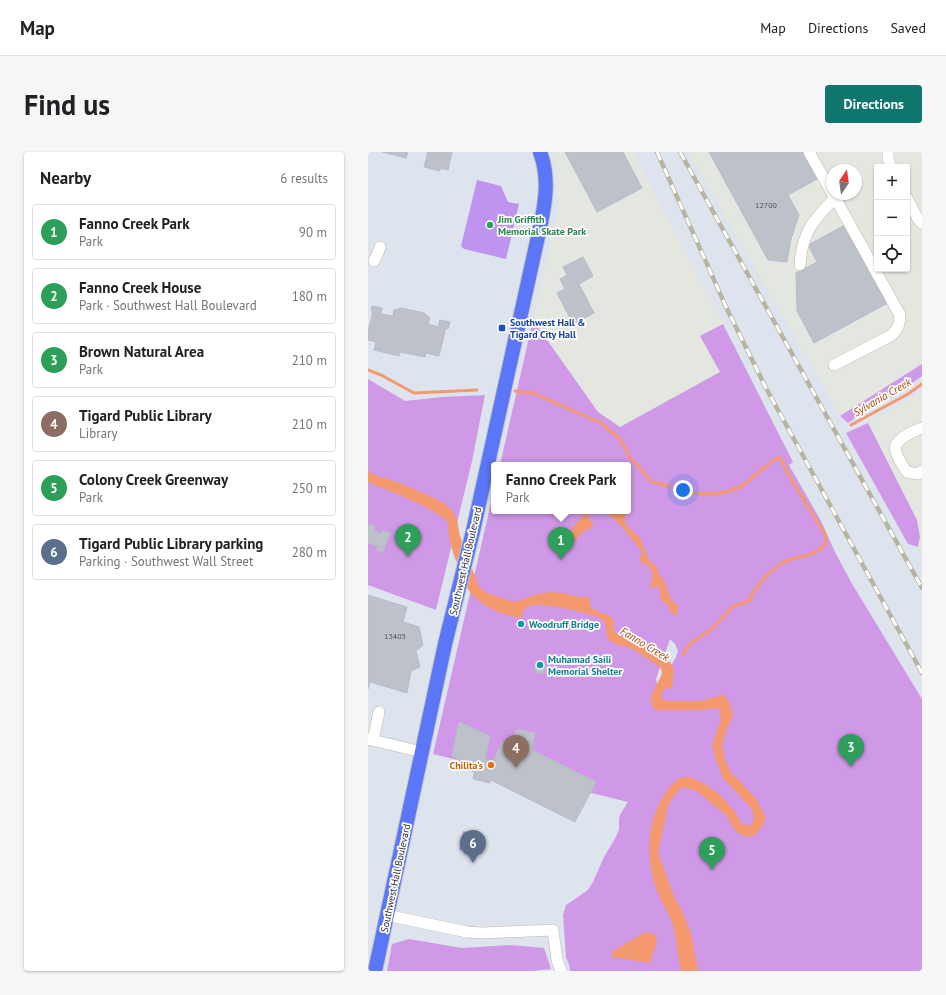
<!DOCTYPE html>
<html lang="en">
<head>
<meta charset="utf-8">
<style>
	:root { --surface:#fff; --page:#f6f6f6; --text:#202124; --muted:#757577; --line:#e0e0e0; --accent:#0f766e }
	body { margin:0; font-family:"PT Sans",sans-serif; background:var(--page); color:var(--text) }
	.controls { position:absolute; right:12px; top:12px; display:grid; overflow:hidden; border-radius:4px; box-shadow:0 1px 3px #0004 }
	.controls button { width:36px; height:36px; display:grid; place-items:center; padding:0; border:0; border-bottom:1px solid var(--line); background:var(--surface); color:var(--text); font:20px sans-serif }
	.compass { position:absolute; left:458px; top:12px; width:36px; height:36px; border-radius:50%; background:var(--surface); box-shadow:0 1px 3px #0004; rotate:13deg }
	.you { position:absolute; left:315px; top:338px; width:14px; height:14px; margin:-10px; border:3px solid #fff; border-radius:50%; background:#1a73e8; box-shadow:0 0 0 6px #1a73e833 }
	.badge { display:grid; place-items:center; width:26px; height:26px; border-radius:50%; background:var(--accent); color:#fff; font-size:13px; font-weight:700 }
	.pin { position:absolute; translate:-50% -33px; filter:drop-shadow(0 1px 2px #0008) }
	.pin::after { content:''; position:absolute; top:21px; width:14px; height:12px; background:inherit; clip-path:polygon(0 0,100% 0,50% 100%) }
	.popup { position:absolute; left:123px; top:310px; width:140px; height:52px; box-sizing:border-box; display:grid; place-content:center; border-radius:4px; background:var(--surface); filter:drop-shadow(0 1px 3px #0005); font-size:13px; white-space:nowrap; color:var(--muted) }
	.popup b { font-size:15px; color:var(--text) }
	.popup::after { content:''; position:absolute; left:50%; top:100%; margin-left:-8px; border:8px solid transparent; border-top-color:var(--surface) }
	.list { margin:0; padding:0; list-style:none }
	h2 { display:flex; justify-content:space-between; align-items:center; height:52px; margin:0; padding:0 16px; font-size:17px }
	h2 small { font-size:13px; font-weight:400; color:var(--muted) }
	.list li { display:grid; grid-template-columns:26px 1fr auto; gap:12px; align-items:center; box-sizing:border-box; height:56px; margin:0 8px 8px; padding:0 8px; border:1px solid var(--line); border-radius:4px }
	.list b { display:block; font-size:15px; white-space:nowrap }
	.list p { margin:0; font-size:13px; white-space:nowrap; color:var(--muted) }
	.list em { font-size:13px; font-style:normal; color:var(--muted) }
	.icon { flex:none; width:22px; height:22px; fill:none; stroke:currentColor; stroke-width:2; stroke-linecap:round; stroke-linejoin:round }
	.map { position:relative; flex:none; width:554px; height:819px; overflow:hidden; border-radius:4px }
	header { display:flex; align-items:center; gap:24px; box-sizing:border-box; height:56px; padding:0 20px; background:var(--surface); border-bottom:1px solid var(--line) }
	header strong { font-size:19px }
	nav { display:flex; gap:22px; margin-inline-start:auto; font-size:14px }
	.intro { display:flex; align-items:center; justify-content:space-between; box-sizing:border-box; height:96px; padding:0 24px }
	h1 { margin:0; font-size:28px }
	.button { padding:10px 18px; border-radius:4px; background:var(--accent); color:#fff; font-size:14px; font-weight:700 }
	main { display:flex; gap:24px; padding:0 24px }
	aside { flex:1; background:var(--surface); border-radius:4px; box-shadow:0 1px 3px #0004 }
	.map>svg:first-child { display:block }
</style>
</head>
<body>
<header>
<strong>Map</strong>
<nav><a>Map</a><a>Directions</a><a>Saved</a></nav>
</header>
<div class="intro"><h1>Find us</h1><a class="button">Directions</a></div>
<main>
<aside>
<h2>Nearby<small>6 results</small></h2>
<ul class="list">
<li><span class="badge" style="background:#2e9e5b">1</span><div><b>Fanno Creek Park</b><p>Park</p></div><em>90 m</em></li>
<li><span class="badge" style="background:#2e9e5b">2</span><div><b>Fanno Creek House</b><p>Park · Southwest Hall Boulevard</p></div><em>180 m</em></li>
<li><span class="badge" style="background:#2e9e5b">3</span><div><b>Brown Natural Area</b><p>Park</p></div><em>210 m</em></li>
<li><span class="badge" style="background:#8d6e63">4</span><div><b>Tigard Public Library</b><p>Library</p></div><em>210 m</em></li>
<li><span class="badge" style="background:#2e9e5b">5</span><div><b>Colony Creek Greenway</b><p>Park</p></div><em>250 m</em></li>
<li><span class="badge" style="background:#5c6f8a">6</span><div><b>Tigard Public Library parking</b><p>Parking · Southwest Wall Street</p></div><em>280 m</em></li>
</ul>
</aside>
<div class="map">
<svg width="554" height="819" viewBox="0 0 554 819">
	<rect width="100%" height="100%" fill="#dee4ee"/>
	<path fill="#e4e7df" fill-rule="evenodd" d="M184,0H265L355,172L333,184L353,220L252,275L230,260L165,168L190,58L189,12Z
		M321,0H554V211L472,264ZM509,15H539V117H509ZM464,18H488V42H464Z
		M554,240V402L550,395L552,385L500,271Z"/>
	<path fill="#d099e7" fill-rule="evenodd" d="M165,168L230,260L252,275L352,220L332,184L355,172L425,310L421,313L453,369L467,400L483,430L554,547V819H202L201,812L198,806L195,763L198,753L220,738L225,730L236,705L248,685L251,677V666L253,661L260,650L65,602L126,338V359H260V313H132ZM302,487L307,492L310,499L307,507L290,535L288,527Z
		M554,212V224L543,232L527,235L510,250L480,271L472,264Z
		M0,227L37,249L74,245L117,243L104,309L68,458L0,433Z
		M500,271L549,368L552,385L550,395L540,392L478,281Z
		M95,679L114,682L113,687L116,694L114,702L91,698Z
		M41,787L94,796L143,793L176,796L183,817L164,819H19L24,792Z"/>
	<path fill="#bf94ee" d="M109,28L133,34L140,50L151,52L138,107L96,97L93,94Z"/>
	<path fill="#f4986d" d="M0,319L7,323L37,333L68,347L78,353L85,360L89,368L92,384L111,435L119,441L145,450L154,448L166,443L182,440L195,441L211,445H221L223,456L241,464L246,468L245,476L249,482L278,495L302,510L306,518L304,536L297,537L294,540L293,547L303,549H332L356,543L360,548L363,555L365,564L359,576L354,593L357,609L364,623L370,627L388,647L398,666L393,676L387,683L379,685L368,680L358,663L331,641L323,637L314,635L308,641L300,653L290,701L305,742L313,757L323,781L330,819H313C311,809 309,799 308,789C307,785 307,781 306,777C303,764 295,753 290,741C276,707 278,666 301,636C308,627 315,622 326,627C347,635 364,653 374,672L383,674L386,666L384,657L355,626L347,605L344,593L353,568L351,557L346,556L333,558H288C275,548 290,533 294,522L293,516C284,510 274,502 264,497C258,494 250,494 244,490C235,485 241,475 235,468C229,461 173,451 163,453C161,454 158,457 155,458V462L152,466C134,464 112,453 101,439C99,435 97,429 95,425C87,407 80,391 80,371C73,358 16,337 0,330Z
		M213,359H221L220,365L221,368L224,369L225,373L223,376L213,381L208,388L205,390H198L197,385L199,382L203,381C206,370 210,372 215,364Z
		M237,359H256L258,361L257,370L259,374L272,386L281,408L289,415L291,423L296,428L300,440L303,447L311,455L308,464L302,459L299,451L295,450L293,448L291,434L283,436L282,432L285,423L280,412H276L273,410L272,406L274,401L272,397L255,376Z
		M275,781H285L289,788L282,811L244,805V800Z"/>
	<g fill="none" stroke-linecap="round" stroke-linejoin="round">
		<path stroke="#f4986d" stroke-width="3" d="M0,218L13,223L46,241L109,238
			M147,239L165,241L233,271L251,286L262,305L284,330L322,339L324,341C342,343 364,342 379,330C390,322 399,311 412,305L421,324L457,382L458,391C444,407 433,402 416,410C404,416 385,437 381,449L364,455L344,477L323,491L317,499L315,503
			M483,273L540,242L554,232"/>
	</g>
	<path fill="#bdc1ca" stroke="#b7bdca" d="M14,0H40L38,6Z
		M60,0H84L80,18L72,16V19L56,15Z
		M197,0H255L274,36L229,60Z
		M341,0H437L451,26L420,43L431,63L423,87L419,110L400,108Z
		M477,73L518,149H517L518,152L446,191L429,159L428,121L449,110L440,93Z
		M215,105L225,124L211,132L226,161L205,172L189,141L197,137L192,127L199,123L195,115Z
		M4,154L14,156L13,162L25,164L26,158L34,156L56,161L62,166L60,172L70,175L72,168L82,170L80,177L78,176L71,204L58,201L57,205L32,200L31,204L6,198L8,190L0,188V179L5,160L3,159Z
		M1,372L7,374L6,379L13,381L14,378L22,381L15,400L8,398L10,395L0,391V376Z
		M0,443L39,455L35,470L51,475L55,493L48,499L52,515L43,519L39,541L2,530L0,537Z
		M169,511H175L178,516L175,521H169L166,516Z
		M91,570L122,584L117,607L125,609L134,590L141,594L149,577L167,581L164,598L228,630L207,670L123,628L122,631L105,627L106,620L87,611L89,606L84,604Z"/>
	<g fill="none" stroke-linecap="round" stroke-linejoin="round">
		<defs>
			<path id="minor" d="M441,0L464,41
				M520,0V7L523,15
				M465,42L532,163C532,172 530,177 524,183L466,213
				M539,46L550,67L554,71
				M6,109L10,101L12,95
				M432,113C434,81 445,68 467,46
				M554,276C545,280 524,287 528,300C530,307 535,314 539,320L550,322L554,319
				M0,587L54,600
				M5,588L11,560
				M18,763L99,780L114,781L185,778L189,808L193,819"/>
			<path id="major" d="M7,819L77,492L105,379L173,71C178,47 181,24 172,0"/>
		</defs>
		<use href="#minor" stroke="#b9b7ab" stroke-width="12"/>
		<use href="#major" stroke="#c4c4c4" stroke-width="16"/>
		<use href="#minor" stroke="#fff" stroke-width="11"/>
		<use href="#major" stroke="#5b77f7" stroke-width="14"/>
		<defs>
			<path id="rail" d="M289,0L359,157L398,236L554,521
				M312,0L554,436"/>
		</defs>
		<use href="#rail" stroke="#b7b5a0" stroke-width="4.5"/>
		<use href="#rail" stroke="#fff" stroke-width="3" stroke-dasharray="9" stroke-linecap="butt"/>
	</g>
	<circle fill="#2e9e5b" stroke="#fff" stroke-width="1.5" cx="122" cy="73" r="4"/>
	<rect fill="#1a4fb4" stroke="#fff" stroke-width="1.5" x="130" y="172" width="8" height="8" rx="2"/>
	<g fill="#0f9aa8" stroke="#fff" stroke-width="1.5">
		<circle cx="153" cy="472" r="4"/>
		<circle cx="172" cy="513" r="4"/>
	</g>
	<circle fill="#e8710a" stroke="#fff" stroke-width="1.5" cx="123" cy="613" r="4"/>
	<g text-anchor="middle" stroke-width="3.5" stroke-linejoin="round" paint-order="stroke">
		<g font-size="8" fill="#505154">
			<text x="398" y="56">12700</text>
			<text x="27" y="487">13405</text>
		</g>
		<g font-size="10" font-weight="bold" fill="#27864d" stroke="#fff" text-anchor="start">
			<text x="130" y="71">Jim Griffith<tspan x="130" dy="12">Memorial Skate Park</tspan></text>
		</g>
		<g font-size="10" font-weight="bold" fill="#164399" stroke="#fff" text-anchor="start">
			<text x="142" y="174">Southwest Hall &amp;<tspan x="142" dy="12">Tigard City Hall</tspan></text>
		</g>
		<g font-size="10" fill="#2c2c2c" stroke="#fff">
			<text transform="translate(97 409) rotate(-77)" y="4">Southwest Hall Boulevard</text>
			<text transform="translate(27 726) rotate(-78)" y="4">Southwest Hall Boulevard</text>
		</g>
		<g font-size="10" font-weight="bold" fill="#0d838f" stroke="#fff" text-anchor="start">
			<text x="161" y="476">Woodruff Bridge</text>
			<text x="180" y="511">Muhamad Saili<tspan x="180" dy="12">Memorial Shelter</tspan></text>
		</g>
		<g font-size="10" font-weight="bold" fill="#c56008" stroke="#fff" text-anchor="end">
			<text x="115" y="617">Chilita's</text>
		</g>
		<g font-size="11" font-style="italic" fill="#a44608" stroke="#fff">
			<text transform="translate(514 245) rotate(-30)" y="4">Sylvania Creek</text>
			<text transform="translate(277 492) rotate(31)" y="4">Fanno Creek</text>
		</g>
	</g>
</svg>
<div class="controls">
<button>+</button>
<button>−</button>
<button><svg class="icon" aria-label="locate" viewBox="0 0 24 24"><circle cx="12" cy="12" r="6"/><path d="M12 2v4M12 18v4M2 12h4M18 12h4"/></svg></button>
</div>
<svg class="compass" viewBox="-18 -18 36 36"><path d="M0-13l5 13h-10z" fill="#e53935"/><path d="M0 13l5-13h-10z" fill="#757577"/></svg>
<div class="you"></div>
<div class="pin badge" style="left:193px;top:408px;background:#2e9e5b">1</div>
<div class="popup"><b>Fanno Creek Park</b>Park</div>
<div class="pin badge" style="left:40px;top:405px;background:#2e9e5b">2</div>
<div class="pin badge" style="left:483px;top:615px;background:#2e9e5b">3</div>
<div class="pin badge" style="left:148px;top:616px;background:#8d6e63">4</div>
<div class="pin badge" style="left:344px;top:718px;background:#2e9e5b">5</div>
<div class="pin badge" style="left:105px;top:711px;background:#5c6f8a">6</div>
</div>
</main>
</body>
</html>
